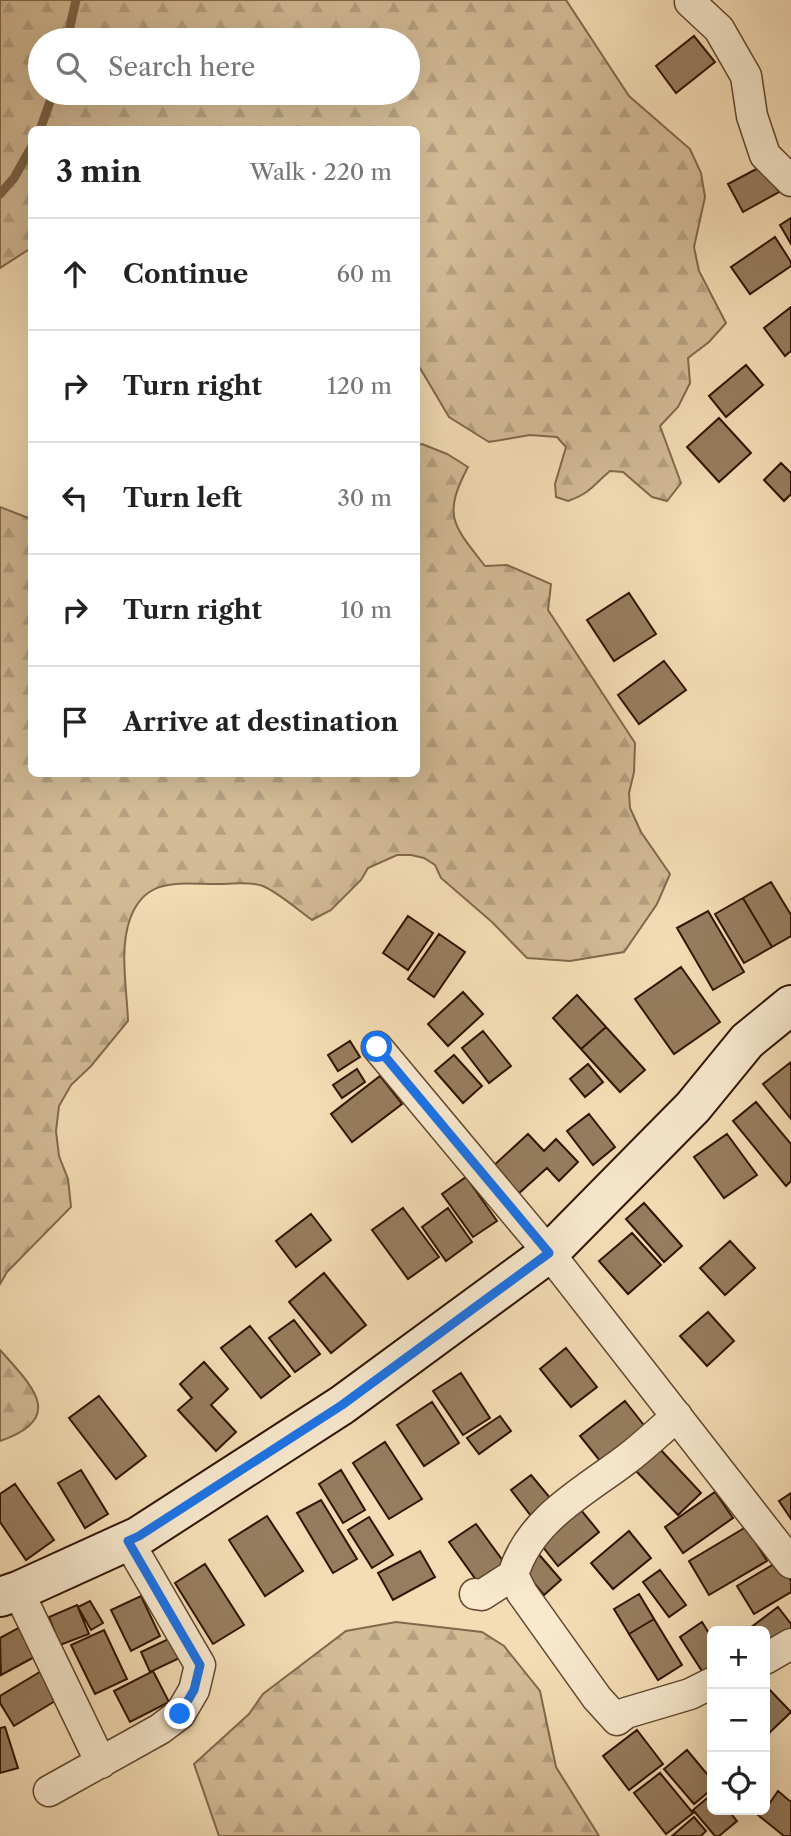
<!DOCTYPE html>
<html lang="en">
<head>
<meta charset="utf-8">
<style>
	:root { --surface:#fff; --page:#f6f6f6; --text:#222; --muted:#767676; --line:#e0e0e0 }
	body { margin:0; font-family:"Libre Caslon Text",serif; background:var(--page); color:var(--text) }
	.controls { position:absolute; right:21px; bottom:21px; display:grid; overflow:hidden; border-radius:10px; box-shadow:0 7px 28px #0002 }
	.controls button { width:63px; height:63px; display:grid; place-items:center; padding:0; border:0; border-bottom:2px solid var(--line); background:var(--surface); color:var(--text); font:35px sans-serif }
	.stop { position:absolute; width:21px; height:21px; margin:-16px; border:5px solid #1a73e8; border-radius:50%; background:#fff }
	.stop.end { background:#1a73e8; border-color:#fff; box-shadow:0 2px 7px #0008 }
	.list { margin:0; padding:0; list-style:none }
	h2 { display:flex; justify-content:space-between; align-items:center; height:91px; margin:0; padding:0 28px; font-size:30px }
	h2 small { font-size:23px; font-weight:400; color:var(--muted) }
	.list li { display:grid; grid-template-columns:46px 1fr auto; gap:21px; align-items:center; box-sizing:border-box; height:112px; padding:0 28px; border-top:2px solid var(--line) }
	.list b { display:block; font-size:26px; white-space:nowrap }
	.list em { font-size:23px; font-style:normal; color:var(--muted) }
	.icon { flex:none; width:38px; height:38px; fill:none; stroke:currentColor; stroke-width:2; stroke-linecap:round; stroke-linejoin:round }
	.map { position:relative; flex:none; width:791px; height:1836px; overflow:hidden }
	.search { position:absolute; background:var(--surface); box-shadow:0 7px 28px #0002; left:28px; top:28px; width:392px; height:77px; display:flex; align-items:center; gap:18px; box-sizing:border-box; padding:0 24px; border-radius:38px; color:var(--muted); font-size:26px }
	.panel { position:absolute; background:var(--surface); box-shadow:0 7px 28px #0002; left:28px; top:126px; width:392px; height:651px; border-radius:10px }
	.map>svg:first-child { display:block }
</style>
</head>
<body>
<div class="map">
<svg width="791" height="1836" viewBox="0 0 791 1836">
	<defs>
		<pattern id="forest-firs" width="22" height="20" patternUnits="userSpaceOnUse" patternTransform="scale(1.75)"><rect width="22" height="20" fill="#d3bb96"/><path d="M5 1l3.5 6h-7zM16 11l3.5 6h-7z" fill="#b5a080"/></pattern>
	</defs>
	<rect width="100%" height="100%" fill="#f4ddb5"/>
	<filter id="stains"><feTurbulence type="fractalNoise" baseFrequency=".00286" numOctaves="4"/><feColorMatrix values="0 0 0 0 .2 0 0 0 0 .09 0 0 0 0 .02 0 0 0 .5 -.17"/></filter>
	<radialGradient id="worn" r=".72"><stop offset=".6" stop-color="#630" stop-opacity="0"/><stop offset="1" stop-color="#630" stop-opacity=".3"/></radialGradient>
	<path fill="url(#forest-firs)" stroke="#82684c" stroke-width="2" fill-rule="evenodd" d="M0,0H566L629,96L690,149L701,173L705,197L694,247L699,271L726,323L709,342L688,358L690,383L678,407L660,426L681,483L667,501L652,497L623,472L610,471C593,485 591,493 568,501L556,497L555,484L566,447L557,437L530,435L489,442L449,417L417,363L416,130H32L31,248L0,268ZM408,40V93H40V40Z
		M422,444L447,454L468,467C442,516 453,525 485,566L507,565L551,584L548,610L635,743L634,772L629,793L630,808L641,832L670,874L657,904L624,952L570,961L527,958L492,922L441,878L435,865L424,858L411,855H397L368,868L361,880L331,910L312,920C298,910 279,893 263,886C250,881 234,884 221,884C184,885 146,874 130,919C119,950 127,989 128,1021L91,1066L71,1085L59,1106L56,1131L59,1156L68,1179L71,1207L7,1272L0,1284V507L31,519L32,774H416V445Z
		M0,1350C32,1386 67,1418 0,1441Z
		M396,1622L482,1632L504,1646L540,1691L556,1767L599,1836H219L194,1764L249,1714L263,1694L346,1631Z"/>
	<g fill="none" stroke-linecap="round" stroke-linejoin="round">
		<path stroke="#7d6448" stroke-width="9" d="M67,40L76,0
			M40,130L53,93
			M0,194L14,178L32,146"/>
	</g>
	<path fill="#967d5f" stroke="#301401" stroke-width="2" d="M694,36L715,62L676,93L656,66Z
		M764,165L779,192L743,212L728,184Z
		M791,218V244L780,225Z
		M775,237L791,262V266L750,294L731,267Z
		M791,307V351L785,356L764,328Z
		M746,365L763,385L726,417L709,396Z
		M719,418L751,453L719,482L687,447Z
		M781,463L791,473V494L784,501L764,480Z
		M629,593L656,634L614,661L587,620Z
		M664,661L686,690L639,724L618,695Z
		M771,882L791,915V936L772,947L743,898Z
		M743,898L772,947L744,963L715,914Z
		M708,911L744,972L713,990L677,928Z
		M408,916L433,933L408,970L383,953Z
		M439,934L465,952L434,997L408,979Z
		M681,967L720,1022L674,1054L635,999Z
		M463,992L483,1014L448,1046L428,1024Z
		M577,995L606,1027L581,1049L553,1018Z
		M606,1027L645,1070L620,1092L581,1049Z
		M483,1031L511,1066L489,1083L462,1048Z
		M350,1041L360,1057L338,1071L328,1055Z
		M454,1055L482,1086L463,1103L435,1071Z
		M791,1062V1119L763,1084Z
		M588,1064L603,1082L585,1097L570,1079Z
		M357,1069L365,1082L342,1098L333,1085Z
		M380,1076L402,1104L352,1142L331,1114Z
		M756,1102L791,1144V1181L786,1186L733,1121Z
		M589,1114L615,1147L593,1165L567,1131Z
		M528,1134L544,1151L556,1139L578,1162L559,1181L547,1168L517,1195L492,1167Z
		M727,1134L757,1175L724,1198L694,1157Z
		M466,1177L497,1221L473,1237L442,1194Z
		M644,1203L682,1246L664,1262L626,1219Z
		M403,1208L439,1257L408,1279L372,1230Z
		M448,1208L472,1242L446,1261L422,1227Z
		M311,1214L331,1240L296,1267L276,1241Z
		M632,1233L661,1265L628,1294L599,1261Z
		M730,1241L755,1268L725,1295L700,1268Z
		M324,1273L366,1325L331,1353L289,1302Z
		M708,1312L734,1341L707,1366L680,1336Z
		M294,1320L320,1354L295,1372L269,1338Z
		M250,1326L290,1376L261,1398L221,1348Z
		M566,1348L597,1387L571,1407L540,1369Z
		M204,1362L228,1389L211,1405L236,1432L216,1451L178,1410L192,1398L180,1384Z
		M461,1373L490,1418L463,1435L433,1391Z
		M99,1396L146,1456L116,1479L69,1418Z
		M625,1401L650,1433L605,1467L580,1436Z
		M432,1402L459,1443L424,1466L397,1425Z
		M500,1416L511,1431L479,1454L467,1438Z
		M385,1442L422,1499L389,1519L353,1463Z
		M659,1448L701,1493L678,1515L636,1471Z
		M81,1470L108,1514L85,1528L58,1483Z
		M341,1470L365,1510L343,1523L319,1484Z
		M531,1475L556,1505L535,1521L511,1490Z
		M15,1484L54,1540L26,1560L0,1522V1494Z
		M715,1492L733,1518L683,1553L665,1527Z
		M791,1493V1519L779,1501Z
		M321,1500L357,1559L333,1573L297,1513Z
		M576,1504L599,1532L558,1566L535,1537Z
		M267,1516L303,1571L265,1596L229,1540Z
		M369,1517L393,1555L372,1568L348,1530Z
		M476,1524L506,1565L479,1584L449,1542Z
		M746,1527L767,1561L709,1595L689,1561Z
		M629,1531L651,1558L613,1589L591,1563Z
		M420,1551L435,1577L393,1600L378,1573Z
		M536,1551L561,1580L544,1595L519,1565Z
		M779,1561L791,1581V1592L754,1614L737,1586Z
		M205,1564L244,1625L213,1644L175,1583Z
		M660,1570L686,1605L669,1617L643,1582Z
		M639,1594L654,1619L629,1634L614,1609Z
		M141,1596L160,1636L131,1651L111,1610Z
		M90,1601L103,1623L91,1630L78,1607Z
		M77,1605L89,1634L60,1645L49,1617Z
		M778,1607L791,1624V1636L765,1656V1631H746Z
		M654,1619L682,1665L658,1680L629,1634Z
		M702,1622L712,1638V1676L707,1679L680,1637Z
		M22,1626L38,1655L1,1675L0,1638Z
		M104,1630L127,1679L95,1694L71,1645Z
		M179,1634L188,1654L150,1672L141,1652Z
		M43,1670L60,1698L14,1726L0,1703V1696Z
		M153,1671L169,1702L130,1722L114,1691Z
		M765,1685L791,1712L765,1737Z
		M5,1727L18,1768L0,1773V1728Z
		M637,1730L663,1764L629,1790L603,1756Z
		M687,1750L712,1780V1789L694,1804L664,1769Z
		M660,1773L693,1813L666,1834L634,1793Z
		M778,1791L791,1802V1836H784L758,1815L765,1810Z
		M712,1794V1810H728L737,1821L719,1836H715L693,1810Z
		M694,1817L706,1831L701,1836H672Z"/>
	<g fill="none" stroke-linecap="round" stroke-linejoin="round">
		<defs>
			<path id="street" d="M690,2L719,29L746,76L752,116L765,155L791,181
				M377,1047L549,1253L791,1563
				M677,1416C662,1429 647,1443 632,1455C588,1490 530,1517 513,1575L522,1593L597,1698L617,1720L626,1713L690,1694L712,1683
				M18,1591L101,1763
				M475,1594L482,1595L513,1575
				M765,1659L791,1644
				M49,1791L160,1729L180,1714L194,1690L200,1665L128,1541"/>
			<path id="secondary" d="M0,1597L18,1591L139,1536L342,1405L549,1253L693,1107L747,1041L791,1005"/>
		</defs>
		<use href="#street" stroke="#61462e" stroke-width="33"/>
		<use href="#secondary" stroke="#301401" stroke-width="42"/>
		<use href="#street" stroke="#f8e9cf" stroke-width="30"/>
		<use href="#secondary" stroke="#f8e9cf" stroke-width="38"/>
	</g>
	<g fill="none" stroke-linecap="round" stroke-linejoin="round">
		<path stroke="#1a73e8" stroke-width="9" d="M180,1714L194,1690L200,1665L128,1541L139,1536L342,1405L549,1253L377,1047"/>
	</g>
	<rect width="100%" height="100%" filter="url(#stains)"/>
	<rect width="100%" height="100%" fill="url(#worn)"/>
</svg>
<div class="controls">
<button>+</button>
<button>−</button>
<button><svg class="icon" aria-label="locate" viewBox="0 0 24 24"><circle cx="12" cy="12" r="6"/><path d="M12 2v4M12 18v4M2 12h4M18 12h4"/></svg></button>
</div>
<div class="stop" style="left:377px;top:1047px"></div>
<div class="stop end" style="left:180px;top:1714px"></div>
<div class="search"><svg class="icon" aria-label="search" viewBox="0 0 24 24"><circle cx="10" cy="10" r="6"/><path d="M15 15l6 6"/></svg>Search here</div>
<section class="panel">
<h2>3 min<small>Walk · 220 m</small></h2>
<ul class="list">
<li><svg class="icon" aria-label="ahead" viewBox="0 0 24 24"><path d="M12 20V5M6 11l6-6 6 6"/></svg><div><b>Continue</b></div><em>60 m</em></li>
<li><svg class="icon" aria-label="right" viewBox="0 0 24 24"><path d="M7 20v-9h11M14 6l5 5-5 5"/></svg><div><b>Turn right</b></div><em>120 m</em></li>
<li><svg class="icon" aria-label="left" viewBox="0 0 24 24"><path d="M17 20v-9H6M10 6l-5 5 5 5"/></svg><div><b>Turn left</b></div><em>30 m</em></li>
<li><svg class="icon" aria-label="right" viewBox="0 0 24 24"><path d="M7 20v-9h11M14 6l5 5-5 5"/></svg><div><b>Turn right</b></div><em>10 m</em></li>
<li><svg class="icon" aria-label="arrive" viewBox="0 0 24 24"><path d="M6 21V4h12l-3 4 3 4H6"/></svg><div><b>Arrive at destination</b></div></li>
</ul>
</section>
</div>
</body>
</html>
